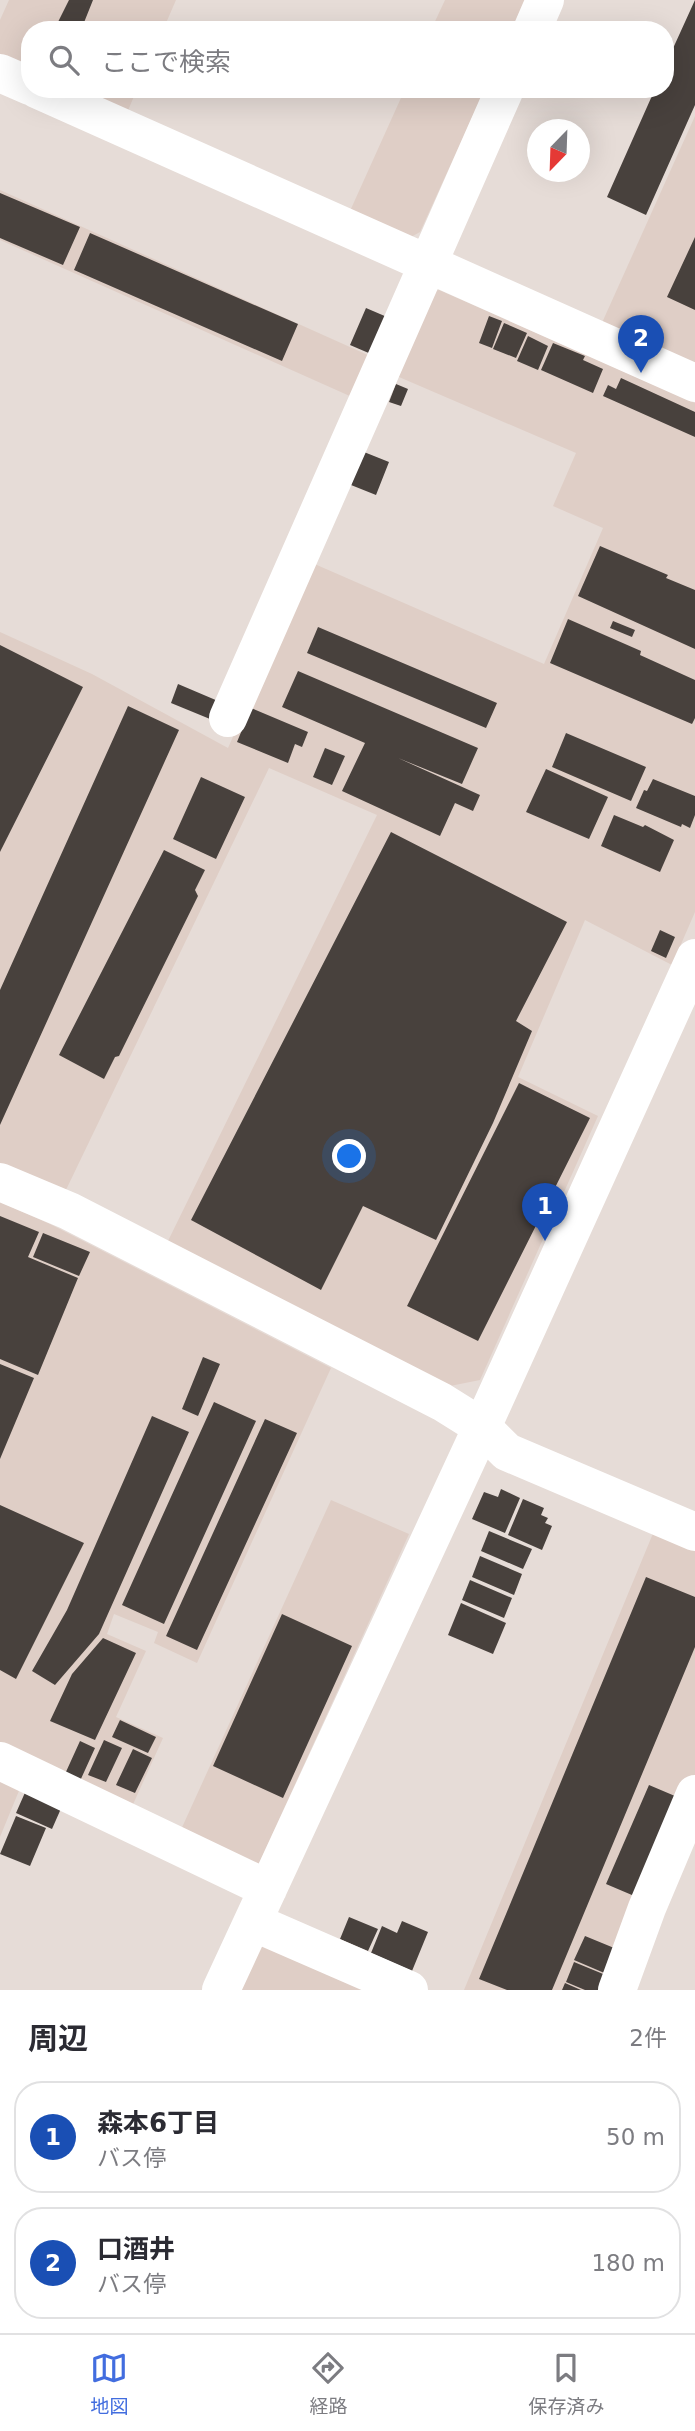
<!DOCTYPE html>
<html lang="ja">
<head>
<meta charset="utf-8">
<style>
	:root { --surface:#fff; --page:#f7f7f7; --text:#2b2b33; --muted:#7c7c81; --line:#e1e1e2; --accent:#426ddf }
	body { margin:0; font-family:"DejaVu Sans","Noto Sans JP",sans-serif; background:var(--page); color:var(--text) }
	.compass { position:absolute; left:527px; top:119px; width:63px; height:63px; border-radius:50%; background:var(--surface); box-shadow:0 7px 28px #0002; rotate:203deg }
	.you { position:absolute; left:350px; top:1157px; width:24px; height:24px; margin:-18px; border:5px solid #fff; border-radius:50%; background:#1a73e8; box-shadow:0 0 0 10px #1a73e833 }
	.badge { display:grid; place-items:center; width:46px; height:46px; border-radius:50%; background:var(--accent); color:#fff; font-size:23px; font-weight:700 }
	.pin { position:absolute; translate:-50% -58px; filter:drop-shadow(0 2px 4px #0008) }
	.pin::after { content:''; position:absolute; top:37px; width:24px; height:21px; background:inherit; clip-path:polygon(0 0,100% 0,50% 100%) }
	.list { margin:0; padding:0; list-style:none }
	h2 { display:flex; justify-content:space-between; align-items:center; height:91px; margin:0; padding:0 28px; font-size:30px }
	h2 small { font-size:23px; font-weight:400; color:var(--muted) }
	.list li { display:grid; grid-template-columns:46px 1fr auto; gap:21px; align-items:center; box-sizing:border-box; height:112px; margin:0 14px 14px; padding:0 14px; border:2px solid var(--line); border-radius:28px }
	.list b { display:block; font-size:26px; white-space:nowrap }
	.list p { margin:0; font-size:23px; white-space:nowrap; color:var(--muted) }
	.list em { font-size:23px; font-style:normal; color:var(--muted) }
	.icon { flex:none; width:38px; height:38px; fill:none; stroke:currentColor; stroke-width:2; stroke-linecap:round; stroke-linejoin:round }
	.map { position:relative; flex:none; width:695px; height:1990px; overflow:hidden }
	.search { position:absolute; background:var(--surface); box-shadow:0 7px 28px #0002; left:21px; right:21px; top:21px; height:77px; display:flex; align-items:center; gap:18px; box-sizing:border-box; padding:0 24px; border-radius:28px; color:var(--muted); font-size:26px }
	.sheet { height:343px; background:var(--surface) }
	nav { display:flex; justify-content:space-around; align-items:center; box-sizing:border-box; height:98px; border-top:2px solid var(--line); background:var(--surface); font-size:19px; color:var(--muted) }
	nav a { display:grid; justify-items:center; gap:4px }
	nav .on { color:var(--accent) }
	.map>svg:first-child { display:block }
</style>
</head>
<body>
<div class="map">
<svg width="695" height="1990" viewBox="0 0 695 1990">
	<rect width="100%" height="100%" fill="#e6dcd7"/>
	<path fill="#dfcec6" d="M9,0H176L163,30H30V69L0,56V20Z
		M445,0H526L512,30H431Z
		M75,89H137L127,113Z
		M405,89H485L420,232L411,237L350,211Z
		M695,116V367L601,325Z
		M0,190L370,356L352,397L0,240Z
		M439,290L695,403V912L672,965L585,920L518,1077L598,1116L480,1380L450,1386L166,1245L377,815L269,768L64,1194L0,1166V632L92,674L228,748L310,562L544,664L603,528L553,506L576,453L392,374L427,293Z
		M0,1202L50,1224L331,1368L197,1663L154,1643L158,1632L114,1614L107,1634L146,1651L116,1717L163,1738L130,1811L0,1747Z
		M331,1500L409,1534L256,1870L179,1834Z
		M654,1531L695,1549V1778L608,1990H464Z
		M0,1770L23,1781L0,1837Z
		M258,1940L391,1990H235Z"/>
	<path fill="#48413d" d="M69,0H93L81,30H54Z
		M695,0V105L646,215L607,197L655,89H665V66Z
		M0,193L80,227L63,265L0,238Z
		M90,233L298,324L282,361L74,270Z
		M695,237V310L667,297Z
		M366,308L387,317L371,354L350,345Z
		M489,316L502,321L492,348L479,343Z
		M504,323L527,333L516,358L493,349Z
		M528,336L548,346L538,370L517,361Z
		M553,343L585,356L583,360L603,369L593,393L541,370Z
		M621,378L695,412V437L603,396L608,385L616,389Z
		M396,384L408,389L401,406L389,402Z
		M364,452L389,462L376,495L351,485Z
		M600,546L668,575L666,578L695,590V649L578,596Z
		M568,619L641,651L640,655L695,680V718L692,724L550,663Z
		M613,621L635,630L632,637L610,628Z
		M318,627L497,703L486,728L307,653Z
		M0,645L83,687L0,852Z
		M298,671L478,748L462,784L398,758L480,795L473,811L455,803L440,836L342,791L365,743L282,707Z
		M178,684L218,701L210,719L171,703Z
		M128,706L179,730L0,1125V990Z
		M251,708L308,732L302,747L295,744L288,763L237,742Z
		M566,733L646,767L631,801L552,767Z
		M325,748L345,756L332,785L313,777Z
		M546,769L608,797L589,839L526,812Z
		M201,777L245,797L216,859L173,839Z
		M653,779L695,796V815L690,828L682,824L681,827L636,808L644,790L647,791Z
		M614,815L643,827L645,825L674,840L660,872L601,846Z
		M391,832L567,922L516,1021L532,1031L493,1123L436,1240L363,1206L321,1290L191,1220Z
		M164,850L205,870L195,890L198,896L119,1056L115,1057L104,1079L59,1055Z
		M660,930L675,937L666,958L651,951Z
		M519,1083L590,1118L478,1341L407,1306Z
		M0,1216L39,1232L28,1257L78,1278L38,1375L0,1359Z
		M43,1233L90,1252L79,1276L33,1257Z
		M203,1357L220,1364L198,1416L182,1409Z
		M0,1364L34,1378L0,1459Z
		M214,1402L256,1421L164,1624L122,1605Z
		M152,1416L189,1432L99,1634L55,1685L32,1671L67,1610Z
		M265,1419L297,1433L197,1650L166,1636Z
		M501,1489L520,1498L505,1533L472,1519L484,1492L498,1497Z
		M523,1499L544,1508L541,1515L548,1518L545,1523L552,1526L542,1550L508,1535Z
		M0,1505L84,1543L16,1679L0,1670Z
		M489,1531L532,1549L523,1569L481,1551Z
		M480,1556L522,1574L514,1595L472,1577Z
		M646,1577L695,1597V1647L552,1990H507L479,1979Z
		M470,1580L512,1598L504,1618L462,1600Z
		M461,1603L506,1623L493,1654L448,1635Z
		M282,1614L352,1646L283,1798L213,1766Z
		M103,1638L136,1653L95,1740L50,1721L72,1674Z
		M120,1720L156,1737L148,1753L112,1737Z
		M104,1740L122,1748L106,1782L88,1775Z
		M80,1741L95,1748L80,1781L65,1774Z
		M133,1749L152,1758L135,1793L116,1785Z
		M649,1785L682,1799L639,1898L606,1884Z
		M27,1788L63,1804L52,1829L16,1813Z
		M16,1816L46,1828L30,1866L0,1854Z
		M349,1917L378,1929L368,1951L340,1939Z
		M402,1921L428,1932L412,1971L371,1953L382,1926L397,1933Z
		M585,1936L619,1950L609,1975L574,1960Z
		M574,1962L608,1976L602,1990H585L566,1982Z
		M565,1983L581,1990H562Z"/>
	<g fill="none" stroke-linecap="round" stroke-linejoin="round">
		<path stroke="#fff" stroke-width="38" d="M532,30L545,0
			M0,73L30,86
			M36,89L695,383
			M228,718L505,89
			M0,1182L69,1211L442,1402L482,1427L507,1452L695,1532
			M0,1761L268,1889
			M253,1922L409,1990
			M221,1990L482,1427L695,958
			M617,1990L647,1908L695,1794"/>
	</g>
</svg>
<svg class="compass" viewBox="-18 -18 36 36"><path d="M0-13l5 13h-10z" fill="#e53935"/><path d="M0 13l5-13h-10z" fill="#7c7c81"/></svg>
<div class="you"></div>
<div class="pin badge" style="left:545px;top:1241px;background:#1a4fb4">1</div>
<div class="pin badge" style="left:641px;top:373px;background:#1a4fb4">2</div>
<div class="search"><svg class="icon" aria-label="search" viewBox="0 0 24 24"><circle cx="10" cy="10" r="6"/><path d="M15 15l6 6"/></svg>ここで検索</div>
</div>
<section class="sheet">
<h2>周辺<small>2件</small></h2>
<ul class="list">
<li><span class="badge" style="background:#1a4fb4">1</span><div><b>森本6丁目</b><p>バス停</p></div><em>50 m</em></li>
<li><span class="badge" style="background:#1a4fb4">2</span><div><b>口酒井</b><p>バス停</p></div><em>180 m</em></li>
</ul>
</section>
<nav>
<a class="on"><svg class="icon" aria-label="map" viewBox="0 0 24 24"><path d="M3 6l6-2 6 2 6-2v14l-6 2-6-2-6 2zM9 4v14M15 6v14"/></svg>地図</a>
<a><svg class="icon" aria-label="directions" viewBox="0 0 24 24"><path d="M12 3l9 9-9 9-9-9zM9 14v-3h6M13 9l2 2-2 2"/></svg>経路</a>
<a><svg class="icon" aria-label="saved" viewBox="0 0 24 24"><path d="M7 4h10v16l-5-4-5 4z"/></svg>保存済み</a>
</nav>
</body>
</html>
